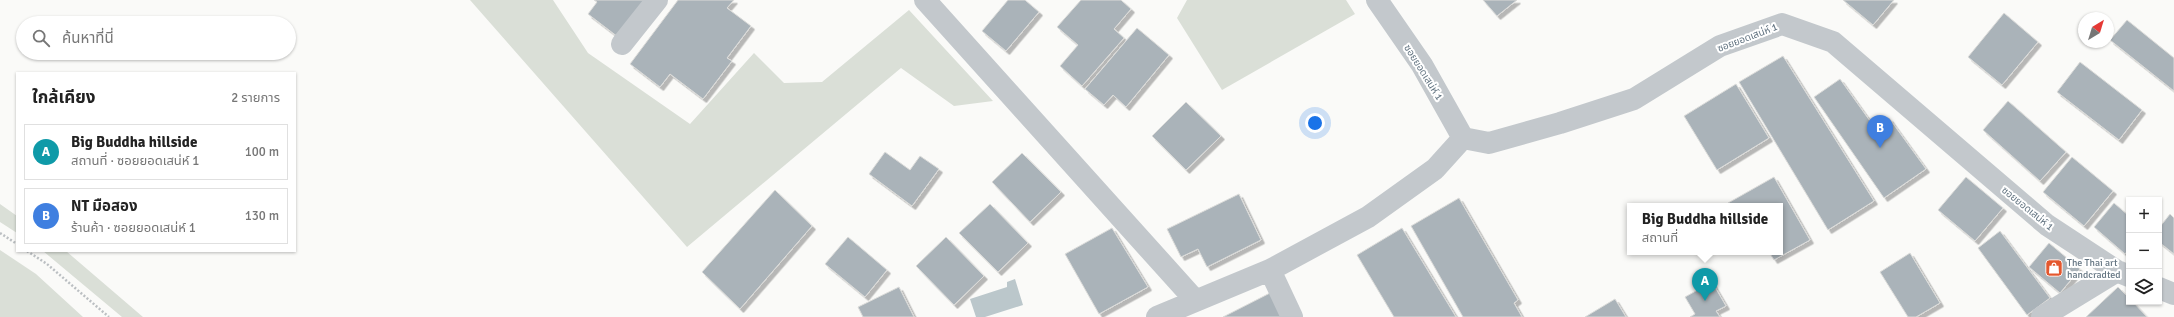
<!DOCTYPE html>
<html lang="th">
<head>
<meta charset="utf-8">
<style>
	:root { --surface:#fff; --page:#f2f2f2; --text:#222; --muted:#767676; --line:#e0e0e0; --accent:#e4572e }
	body { margin:0; font-family:Signika,"Noto Sans Thai",sans-serif; background:var(--page); color:var(--text) }
	.controls { position:absolute; right:12px; bottom:12px; display:grid; overflow:hidden; border-radius:0px; box-shadow:0 1px 3px #0004 }
	.controls button { width:36px; height:36px; display:grid; place-items:center; padding:0; border:0; border-bottom:1px solid var(--line); background:var(--surface); color:var(--text); font:20px sans-serif }
	.compass { position:absolute; left:2078px; top:12px; width:36px; height:36px; border-radius:50%; background:var(--surface); box-shadow:0 1px 3px #0004; rotate:38deg }
	.you { position:absolute; left:1315px; top:123px; width:14px; height:14px; margin:-10px; border:3px solid #fff; border-radius:50%; background:#1a73e8; box-shadow:0 0 0 6px #1a73e833 }
	.badge { display:grid; place-items:center; width:26px; height:26px; border-radius:50%; background:var(--accent); color:#fff; font-size:13px; font-weight:700 }
	.pin { position:absolute; translate:-50% -33px; filter:drop-shadow(0 1px 2px #0008) }
	.pin::after { content:''; position:absolute; top:21px; width:14px; height:12px; background:inherit; clip-path:polygon(0 0,100% 0,50% 100%) }
	.popup { position:absolute; left:1627px; top:203px; width:156px; height:52px; box-sizing:border-box; display:grid; place-content:center; border-radius:0px; background:var(--surface); filter:drop-shadow(0 1px 3px #0005); font-size:13px; white-space:nowrap; color:var(--muted) }
	.popup b { font-size:15px; color:var(--text) }
	.popup::after { content:''; position:absolute; left:50%; top:100%; margin-left:-8px; border:8px solid transparent; border-top-color:var(--surface) }
	.list { margin:0; padding:0; list-style:none }
	h2 { display:flex; justify-content:space-between; align-items:center; height:52px; margin:0; padding:0 16px; font-size:17px }
	h2 small { font-size:13px; font-weight:400; color:var(--muted) }
	.list li { display:grid; grid-template-columns:26px 1fr auto; gap:12px; align-items:center; box-sizing:border-box; height:56px; margin:0 8px 8px; padding:0 8px; border:1px solid var(--line); border-radius:0px }
	.list b { display:block; font-size:15px; white-space:nowrap }
	.list p { margin:0; font-size:13px; white-space:nowrap; color:var(--muted) }
	.list em { font-size:13px; font-style:normal; color:var(--muted) }
	.icon { flex:none; width:22px; height:22px; fill:none; stroke:currentColor; stroke-width:2; stroke-linecap:round; stroke-linejoin:round }
	.map { position:relative; flex:none; width:2174px; height:317px; overflow:hidden }
	.search { position:absolute; background:var(--surface); box-shadow:0 1px 3px #0004; left:16px; top:16px; width:280px; height:44px; display:flex; align-items:center; gap:10px; box-sizing:border-box; padding:0 14px; border-radius:22px; color:var(--muted); font-size:15px }
	.panel { position:absolute; background:var(--surface); box-shadow:0 1px 3px #0004; left:16px; top:72px; width:280px; height:180px; border-radius:0px }
	.map>svg:first-child { display:block }
</style>
</head>
<body>
<div class="map">
<svg width="2174" height="317" viewBox="0 0 2174 317">
	<defs>
		<filter id="shadow"><feDropShadow dx="3.5" dy="3.5" stdDeviation="0" flood-color="#0004"/></filter>
	</defs>
	<rect width="100%" height="100%" fill="#fafaf8"/>
	<path fill="#dadfd7" d="M470,0H553L588,53L690,124L754,53L784,83L822,82L909,10L993,101L954,106L901,68L687,247Z
		M1187,0H1346L1355,14L1222,90L1177,18Z
		M0,204L17,216V233L0,222Z
		M0,250L36,274L83,317H0Z
		M43,251H66L143,317H122Z"/>
	<path fill="#bbc7cb" d="M1015,279L1023,305L985,317H976L970,299L1007,287V282Z"/>
	<path fill="#aab3b9" stroke="#dcdcda" filter="url(#shadow)" d="M594,0H646L618,37L588,14L597,2Z
		M678,0H734L727,8L751,26L727,58L732,61L703,99L670,74L660,87L630,64Z
		M1008,0H1025L1039,12L1006,51L982,31Z
		M1081,0H1121L1131,9L1114,29L1124,38L1082,86L1060,66L1078,45L1057,27Z
		M1483,0H1517L1497,16Z
		M1843,0H1894L1873,25Z
		M2004,13L2038,42L2002,85L1968,57Z
		M2127,20L2174,58V91L2110,40Z
		M1137,28L1169,55L1126,107L1113,95L1104,105L1085,89Z
		M1783,56L1874,201L1828,230L1739,82Z
		M2080,62L2142,110L2119,140L2057,92Z
		M1840,79L1875,128L1889,118L1926,169L1884,198L1814,97Z
		M1736,84L1769,138L1717,170L1684,116Z
		M2008,101L2066,152L2040,181L1983,130Z
		M1186,102L1221,136L1186,170L1152,136Z
		M885,152L910,170L920,156L939,169L912,206L869,174Z
		M1022,153L1061,192L1030,222L992,182Z
		M2072,157L2113,191L2084,226L2043,192Z
		M1774,177L1810,240L1774,260L1769,252H1780V206H1730L1728,203Z
		M1966,177L2003,208L1975,241L1938,210Z
		M775,190L812,226L740,309L702,272Z
		M1239,194L1261,240L1207,267L1198,249L1181,257L1167,229Z
		M1459,198L1518,300L1514,303L1522,317H1463L1411,226Z
		M2114,203L2129,216V249L2125,254L2094,227Z
		M990,204L1028,243L998,272L959,233Z
		M2170,214L2174,218V254L2159,242V228Z
		M1112,228L1148,287L1099,314L1065,254Z
		M1402,228L1456,317H1394L1357,255Z
		M2000,231L2050,298L2027,315L1978,248Z
		M848,237L887,270L865,297L825,264Z
		M946,237L984,276L954,305L916,266Z
		M2049,243L2080,269L2060,293L2029,267Z
		M1910,253L1940,303L1916,317H1908L1880,272Z
		M1712,282L1726,306L1716,311L1720,317H1690L1695,314L1685,297Z
		M899,287L914,317H863L858,307Z
		M2118,287L2129,298V302H2133L2147,317H2086Z
		M1270,293L1283,317H1223Z
		M1615,299L1626,317H1585Z"/>
	<g fill="none" stroke-linecap="round" stroke-linejoin="round">
		<path stroke="#bbbfc2" stroke-width="2.5" stroke-dasharray="2 2" stroke-linecap="butt" d="M0,233L17,244
			M27,251L47,264L109,317"/>
		<path stroke="#c3c8cc" stroke-width="22" d="M925,0L1195,300
			M1377,0L1422,65L1463,138L1489,143L1560,123L1634,99L1720,46L1782,24L1833,42L2047,225L2117,271L2129,276
			M622,44L657,0
			M1270,270L1292,317
			M2159,288L2174,294
			M1157,317L1270,270L1368,217L1435,169L1463,138
			M2042,317L2117,271"/>
	</g>
	<defs>
		<symbol id="shop-square" viewBox="-11 -11 22 22"><rect x="-9" y="-9" width="18" height="18" rx="4" fill="#e4572e" stroke="#fff"/><path d="M-5-2.5h2.3a2.7 3.5 0 0 1 5.4 0H5L5.5 6h-11ZM-1.5-2.5h3a1.5 2.3 0 0 0-3 0Z" fill="#fff"/></symbol>
	</defs>
	<g fill-rule="evenodd">
		<use href="#shop-square" x="2044" y="258" width="20" height="20"/>
	</g>
	<g text-anchor="middle" stroke-width="4" stroke-linejoin="round" paint-order="stroke">
		<g font-size="10" fill="#657683" stroke="#fff">
			<text transform="translate(1747 37) rotate(-21)" y="4">ซอยยอดเสน่ห์ 1</text>
			<text transform="translate(1424 72) rotate(58)" y="4">ซอยยอดเสน่ห์ 1</text>
			<text transform="translate(2028 208) rotate(39)" y="4">ซอยยอดเสน่ห์ 1</text>
		</g>
		<g font-size="10" fill="#657683" stroke="#fff" text-anchor="start">
			<text x="2067" y="266">The Thai art<tspan x="2067" dy="12">handcradted</tspan></text>
		</g>
	</g>
</svg>
<div class="controls">
<button>+</button>
<button>−</button>
<button><svg class="icon" aria-label="layers" viewBox="0 0 24 24"><path d="M12 4l9 5-9 5-9-5zM3 14l9 5 9-5"/></svg></button>
</div>
<svg class="compass" viewBox="-18 -18 36 36"><path d="M0-13l5 13h-10z" fill="#e53935"/><path d="M0 13l5-13h-10z" fill="#767676"/></svg>
<div class="you"></div>
<div class="pin badge" style="left:1705px;top:301px;background:#0f9aa8">A</div>
<div class="popup"><b>Big Buddha hillside</b>สถานที่</div>
<div class="pin badge" style="left:1880px;top:148px;background:#3f7fe0">B</div>
<div class="search"><svg class="icon" aria-label="search" viewBox="0 0 24 24"><circle cx="10" cy="10" r="6"/><path d="M15 15l6 6"/></svg>ค้นหาที่นี่</div>
<section class="panel">
<h2>ใกล้เคียง<small>2 รายการ</small></h2>
<ul class="list">
<li><span class="badge" style="background:#0f9aa8">A</span><div><b>Big Buddha hillside</b><p>สถานที่ · ซอยยอดเสน่ห์ 1</p></div><em>100 m</em></li>
<li><span class="badge" style="background:#3f7fe0">B</span><div><b>NT มือสอง</b><p>ร้านค้า · ซอยยอดเสน่ห์ 1</p></div><em>130 m</em></li>
</ul>
</section>
</div>
</body>
</html>
